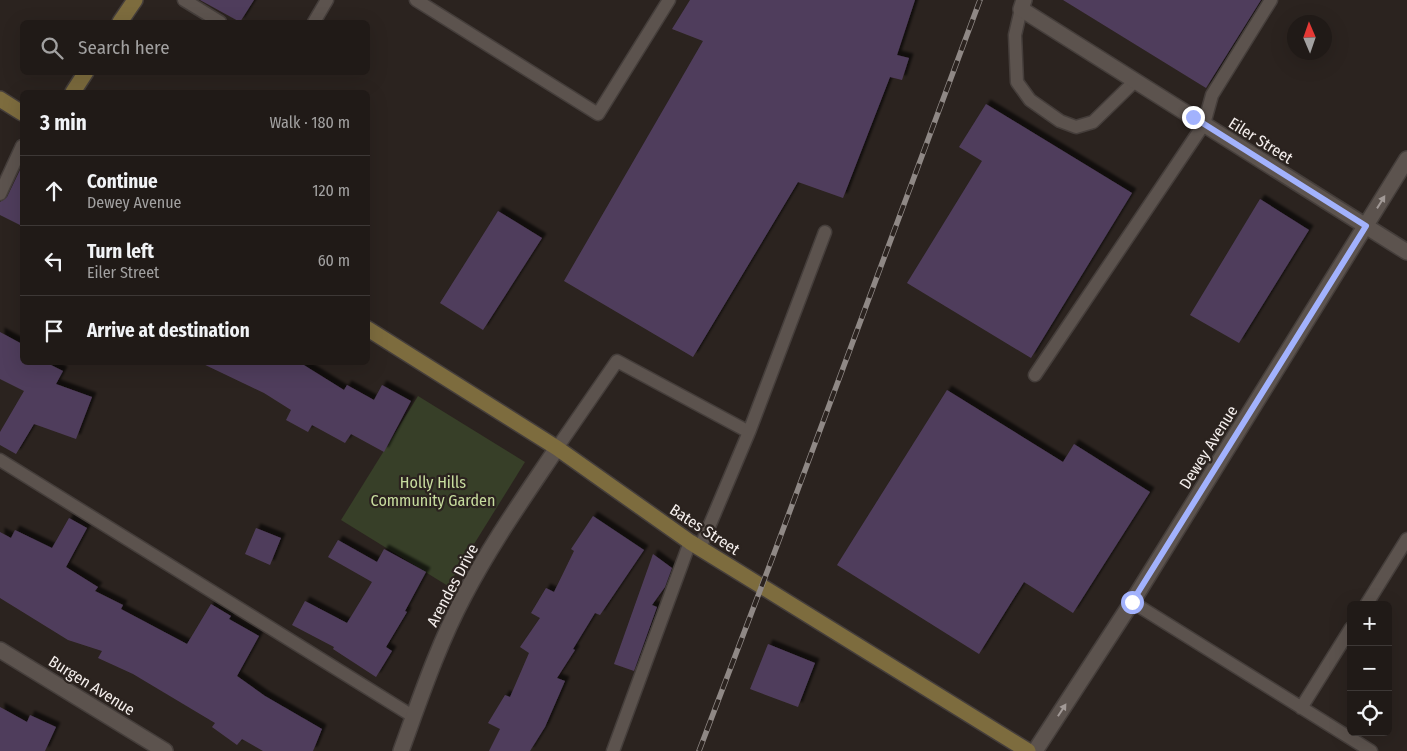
<!DOCTYPE html>
<html lang="en">
<head>
<meta charset="utf-8">
<style>
	:root { --surface:#201a17; --page:#2d2724; --text:#f1f3f6; --muted:#a2a1a1; --line:#3d3836 }
	body { margin:0; font-family:"Fira Sans Condensed",sans-serif; background:var(--page); color:var(--text) }
	.controls { position:absolute; right:15px; bottom:15px; display:grid; overflow:hidden; border-radius:8px; box-shadow:0 5px 20px #0002 }
	.controls button { width:45px; height:45px; display:grid; place-items:center; padding:0; border:0; border-bottom:1px solid var(--line); background:var(--surface); color:var(--text); font:25px sans-serif }
	.compass { position:absolute; left:1287px; top:15px; width:45px; height:45px; border-radius:50%; background:var(--surface); box-shadow:0 5px 20px #0002; rotate:358deg }
	.stop { position:absolute; width:15px; height:15px; margin:-11px; border:4px solid #a2b2fd; border-radius:50%; background:#fff }
	.stop.end { background:#a2b2fd; border-color:#fff; box-shadow:0 1px 5px #0008 }
	.list { margin:0; padding:0; list-style:none }
	h2 { display:flex; justify-content:space-between; align-items:center; height:65px; margin:0; padding:0 20px; font-size:21px }
	h2 small { font-size:16px; font-weight:400; color:var(--muted) }
	.list li { display:grid; grid-template-columns:32px 1fr auto; gap:15px; align-items:center; box-sizing:border-box; height:70px; padding:0 20px; border-top:1px solid var(--line) }
	.list b { display:block; font-size:19px; white-space:nowrap }
	.list p { margin:0; font-size:16px; white-space:nowrap; color:var(--muted) }
	.list em { font-size:16px; font-style:normal; color:var(--muted) }
	.icon { flex:none; width:28px; height:28px; fill:none; stroke:currentColor; stroke-width:2; stroke-linecap:round; stroke-linejoin:round }
	.map { position:relative; flex:none; width:1407px; height:751px; overflow:hidden }
	.search { position:absolute; background:var(--surface); box-shadow:0 5px 20px #0002; left:20px; top:20px; width:350px; height:55px; display:flex; align-items:center; gap:12px; box-sizing:border-box; padding:0 18px; border-radius:8px; color:var(--muted); font-size:19px }
	.panel { position:absolute; background:var(--surface); box-shadow:0 5px 20px #0002; left:20px; top:90px; width:350px; height:275px; border-radius:8px }
	.map>svg:first-child { display:block }
</style>
</head>
<body>
<div class="map">
<svg width="1407" height="751" viewBox="0 0 1407 751">
	<defs>
		<filter id="shadow"><feDropShadow dx="4.5" dy="-4.5" stdDeviation="1" flood-color="#0009"/></filter>
	</defs>
	<rect width="100%" height="100%" fill="#2b231f"/>
	<path fill="#373f28" d="M418,396L525,462L448,586L341,520Z"/>
	<path fill="#503e5c" filter="url(#shadow)" d="M200,0H254L240,22Z
		M690,0H915L897,55L909,58L902,80L890,77L843,198L798,182L693,357L564,281L703,41L672,29Z
		M1063,0H1261L1206,88Z
		M986,104L1132,193L1031,358L907,283L982,161L959,147Z
		M20,170L22,172V226L0,215V202L7,197Z
		M1260,199L1309,230L1239,343L1190,315Z
		M498,211L542,238L483,330L440,303Z
		M0,332L22,344V362H45L63,371L56,384L92,397L76,439L34,424L16,454L0,445V432L24,391L0,379Z
		M199,362H299L344,390L347,385L374,400L382,385L411,401L384,452L351,434L345,443L312,425L308,432L286,420L291,410L264,393Z
		M947,390L1063,462L1074,444L1150,492L1073,613L1024,582L979,654L837,565Z
		M593,516L644,550L600,615L595,613L573,649L575,650L557,678L565,681L545,727L530,751H489L500,729L488,723L505,695L510,697L529,653L520,647L540,618L531,613L546,588L554,592L574,551L571,549Z
		M69,518L87,528L66,567L98,587L95,591L123,605L121,609L187,644L211,604L231,616L229,619L259,636L237,676L265,696L322,729L313,751H263L242,739L237,745L212,727L215,723L133,674L98,658L102,651L68,640L0,598V532L11,538L15,530L52,548Z
		M256,528L281,538L270,565L245,554Z
		M338,540L377,562L384,549L426,572L405,611L407,612L386,647L392,651L376,677L333,649L334,647L292,625L305,601L347,623L372,582L328,557Z
		M653,554L672,568L665,587L652,605L657,607L634,671L614,664Z
		M768,644L815,663L798,707L750,689Z
		M0,707L27,722L30,715L56,727L45,751H0Z"/>
	<g fill="none" stroke-linecap="round" stroke-linejoin="round">
		<defs>
			<path id="lane" d="M184,0L220,22
				M416,0L598,114L669,0
				M1021,9L1015,35L1017,82L1030,100L1060,121L1076,127L1093,122L1135,81
				M314,22L327,0
				M0,194L22,146
				M1035,375L1204,124L1212,95L1271,0
				M557,448L617,361L749,432
				M0,460L414,717
				M700,548L749,432L825,232
				M1132,602L1371,751
				M1366,605L1407,539
				M1301,708L1351,628
				M613,751L690,542"/>
			<path id="street" d="M1024,0L1021,9L1407,252
				M0,650L165,751
				M401,751C420,699 438,645 464,596C491,544 525,496 557,448
				M1035,751L1132,602L1407,159"/>
			<path id="secondary" d="M120,22L135,0
				M73,92L86,72
				M0,99L22,113
				M368,329L557,448L690,542L1028,751"/>
		</defs>
		<use href="#lane" stroke="#453e3b" stroke-width="15"/>
		<use href="#street" stroke="#453e3b" stroke-width="18"/>
		<use href="#secondary" stroke="#453e3b" stroke-width="18"/>
		<use href="#lane" stroke="#5c534e" stroke-width="12"/>
		<use href="#street" stroke="#5c534e" stroke-width="15"/>
		<use href="#secondary" stroke="#7d6c3e" stroke-width="15"/>
		<defs>
			<path id="rail" d="M699,751L772,559L980,0"/>
		</defs>
		<use href="#rail" stroke="#8f8885" stroke-width="5.5"/>
		<use href="#rail" stroke="#2b231f" stroke-width="4" stroke-dasharray="11" stroke-linecap="butt"/>
	</g>
	<defs><path id="oneway-solid" d="M-6-.8H1V-3.2L6.5 0L1 3.2V.8H-6Z" transform="scale(1.25)"/></defs>
	<g fill="#a19996">
		<use href="#oneway-solid" transform="translate(1381 202) rotate(-58)"/>
		<use href="#oneway-solid" transform="translate(1062 710) rotate(-57)"/>
	</g>
	<g fill="none" stroke-linecap="round" stroke-linejoin="round">
		<path stroke="#a2b2fd" stroke-width="6" d="M1132,602L1366,226L1193,117"/>
	</g>
	<g text-anchor="middle" stroke-width="4.5" stroke-linejoin="round" paint-order="stroke">
		<g font-size="16" fill="#f5efed" stroke="#2b231f">
			<text transform="translate(1261 140) rotate(32)" y="6">Eiler Street</text>
			<text transform="translate(1208 447) rotate(-58)" y="6">Dewey Avenue</text>
			<text transform="translate(705 529) rotate(33)" y="6">Bates Street</text>
			<text transform="translate(452 585) rotate(-62)" y="6">Arendes Drive</text>
			<text transform="translate(92 685) rotate(32)" y="6">Burgen Avenue</text>
		</g>
		<g font-size="16" fill="#c7dc9e" stroke="#2b231f">
			<text x="433" y="488">Holly Hills<tspan x="433" dy="18">Community Garden</tspan></text>
		</g>
	</g>
</svg>
<div class="controls">
<button>+</button>
<button>−</button>
<button><svg class="icon" aria-label="locate" viewBox="0 0 24 24"><circle cx="12" cy="12" r="6"/><path d="M12 2v4M12 18v4M2 12h4M18 12h4"/></svg></button>
</div>
<svg class="compass" viewBox="-18 -18 36 36"><path d="M0-13l5 13h-10z" fill="#e53935"/><path d="M0 13l5-13h-10z" fill="#a2a1a1"/></svg>
<div class="stop" style="left:1132px;top:602px"></div>
<div class="stop end" style="left:1193px;top:117px"></div>
<div class="search"><svg class="icon" aria-label="search" viewBox="0 0 24 24"><circle cx="10" cy="10" r="6"/><path d="M15 15l6 6"/></svg>Search here</div>
<section class="panel">
<h2>3 min<small>Walk · 180 m</small></h2>
<ul class="list">
<li><svg class="icon" aria-label="ahead" viewBox="0 0 24 24"><path d="M12 20V5M6 11l6-6 6 6"/></svg><div><b>Continue</b><p>Dewey Avenue</p></div><em>120 m</em></li>
<li><svg class="icon" aria-label="left" viewBox="0 0 24 24"><path d="M17 20v-9H6M10 6l-5 5 5 5"/></svg><div><b>Turn left</b><p>Eiler Street</p></div><em>60 m</em></li>
<li><svg class="icon" aria-label="arrive" viewBox="0 0 24 24"><path d="M6 21V4h12l-3 4 3 4H6"/></svg><div><b>Arrive at destination</b></div></li>
</ul>
</section>
</div>
</body>
</html>
